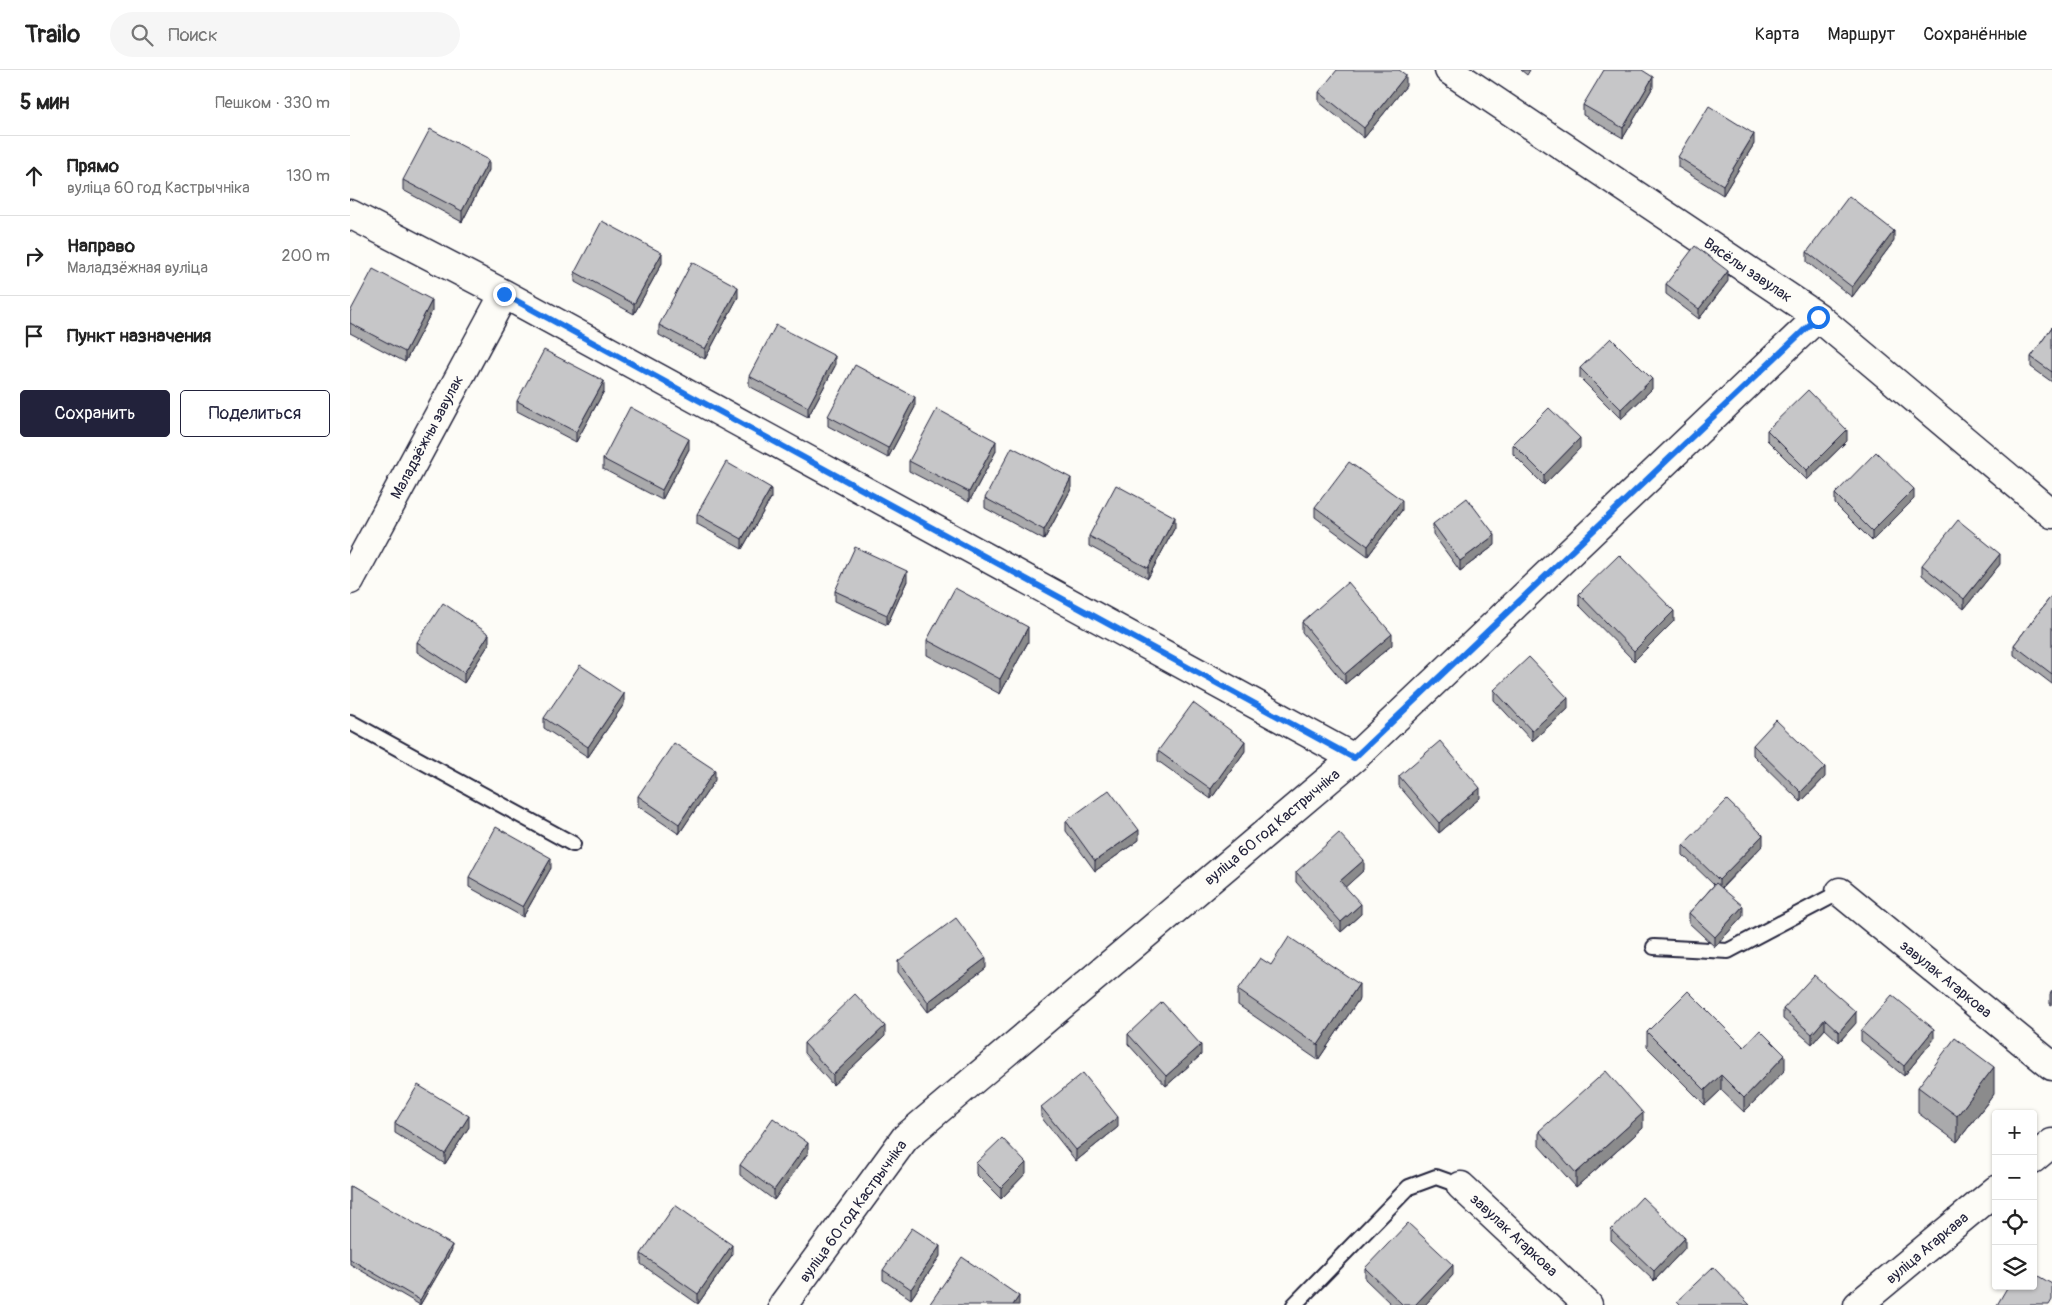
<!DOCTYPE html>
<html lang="ru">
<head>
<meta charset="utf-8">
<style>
	:root { --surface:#fff; --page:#f6f6f6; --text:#222; --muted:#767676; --line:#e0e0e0; --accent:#22223b }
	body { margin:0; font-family:Pangolin,sans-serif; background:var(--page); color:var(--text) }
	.controls { position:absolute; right:15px; bottom:15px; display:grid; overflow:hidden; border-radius:5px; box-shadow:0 1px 4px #0004 }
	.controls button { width:45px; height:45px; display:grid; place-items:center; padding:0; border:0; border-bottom:1px solid var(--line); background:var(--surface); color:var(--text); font:25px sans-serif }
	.stop { position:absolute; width:15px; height:15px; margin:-11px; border:4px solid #1a73e8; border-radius:50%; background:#fff }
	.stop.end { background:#1a73e8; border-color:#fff; box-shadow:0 1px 5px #0008 }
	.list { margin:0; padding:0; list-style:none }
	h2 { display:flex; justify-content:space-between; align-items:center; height:65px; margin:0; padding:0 20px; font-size:21px }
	h2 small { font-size:16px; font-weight:400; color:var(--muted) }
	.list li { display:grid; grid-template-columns:32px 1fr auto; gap:15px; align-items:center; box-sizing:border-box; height:80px; padding:0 20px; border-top:1px solid var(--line) }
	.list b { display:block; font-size:19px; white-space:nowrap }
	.list p { margin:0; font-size:16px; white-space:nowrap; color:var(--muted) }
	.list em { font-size:16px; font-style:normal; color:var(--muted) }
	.actions { display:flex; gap:10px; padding:15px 20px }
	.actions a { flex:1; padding:11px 0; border:1px solid var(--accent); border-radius:5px; text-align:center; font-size:18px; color:var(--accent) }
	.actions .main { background:var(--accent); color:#fff }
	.icon { flex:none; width:28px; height:28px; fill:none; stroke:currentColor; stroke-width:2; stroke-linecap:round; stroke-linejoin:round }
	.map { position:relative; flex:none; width:1702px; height:1235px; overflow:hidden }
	header { display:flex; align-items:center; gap:30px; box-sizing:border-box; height:70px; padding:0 25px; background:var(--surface); border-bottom:1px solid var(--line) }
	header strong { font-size:24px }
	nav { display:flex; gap:28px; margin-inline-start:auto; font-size:18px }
	.search { width:350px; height:45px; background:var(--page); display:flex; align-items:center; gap:12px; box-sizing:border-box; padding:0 18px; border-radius:28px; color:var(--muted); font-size:19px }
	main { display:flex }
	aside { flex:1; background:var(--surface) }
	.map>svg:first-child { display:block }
</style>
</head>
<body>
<header>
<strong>Trailo</strong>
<div class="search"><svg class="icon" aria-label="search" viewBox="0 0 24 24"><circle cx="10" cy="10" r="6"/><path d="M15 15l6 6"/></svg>Поиск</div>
<nav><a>Карта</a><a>Маршрут</a><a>Сохранённые</a></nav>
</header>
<main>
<aside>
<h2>5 мин<small>Пешком · 330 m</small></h2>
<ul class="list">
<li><svg class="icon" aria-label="ahead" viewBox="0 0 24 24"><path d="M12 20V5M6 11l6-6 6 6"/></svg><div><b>Прямо</b><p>вуліца 60 год Кастрычніка</p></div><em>130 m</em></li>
<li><svg class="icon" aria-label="right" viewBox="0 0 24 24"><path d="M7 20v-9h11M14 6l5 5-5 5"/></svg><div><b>Направо</b><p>Маладзёжная вуліца</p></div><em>200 m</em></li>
<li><svg class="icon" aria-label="arrive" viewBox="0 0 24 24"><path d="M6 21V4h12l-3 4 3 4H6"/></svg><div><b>Пункт назначения</b></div></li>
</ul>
<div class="actions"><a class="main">Сохранить</a><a>Поделиться</a></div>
</aside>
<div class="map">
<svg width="1702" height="1235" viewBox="0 0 1702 1235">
	<rect width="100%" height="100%" fill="#fdfcf7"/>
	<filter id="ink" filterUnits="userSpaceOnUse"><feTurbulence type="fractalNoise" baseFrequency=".02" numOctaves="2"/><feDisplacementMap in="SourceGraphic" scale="10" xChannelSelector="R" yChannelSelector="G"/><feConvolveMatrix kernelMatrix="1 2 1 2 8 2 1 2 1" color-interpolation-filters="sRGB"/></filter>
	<g filter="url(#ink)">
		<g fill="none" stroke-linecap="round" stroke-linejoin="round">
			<defs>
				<path id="lane" d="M0,652L223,774
					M1304,877L1378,881L1490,822
					M944,1235L1059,1117L1086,1107L1111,1116"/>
				<path id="street" d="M1099,0L1468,247L1702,444
					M0,144L154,224L1004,688
					M0,510L154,224
					M1490,822L1702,996
					M1683,1089L1702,1073
					M1111,1116L1238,1235
					M433,1235L555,1068L1004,688L1468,247
					M1508,1235L1646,1120"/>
			</defs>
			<use href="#lane" stroke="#22223b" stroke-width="18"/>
			<use href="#street" stroke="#22223b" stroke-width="31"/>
			<use href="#lane" stroke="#fdfcf7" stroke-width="14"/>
			<use href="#street" stroke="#fdfcf7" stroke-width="28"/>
		</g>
		<path fill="#aaaaac" stroke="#22223b" d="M1171,0H1180L1177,5Z
			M1056,16L1014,68L969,32V22Z
			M1303,17L1273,68L1233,45V35Z
			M1404,74L1373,125L1328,97V87Z
			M139,100L112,152L53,120V110Z
			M1544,171L1502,227L1457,192V182Z
			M312,193L284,244L225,212V202Z
			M1378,211L1349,249L1316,224V214Z
			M388,227L355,289L309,265V255Z
			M82,241L55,292L0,263V242Z
			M1702,257V312L1681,297V287Z
			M485,296L458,347L399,316V306Z
			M1230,298L1302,319L1271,349L1230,308Z
			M254,321L226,372L167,341V331Z
			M565,337L538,388L478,356V346Z
			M1417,360L1497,371L1457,410L1417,370Z
			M1163,374L1230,378L1194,415L1163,384Z
			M339,379L312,430L253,399V389Z
			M646,381L619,432L559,401V391Z
			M721,419L694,470L635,438V428Z
			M1485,424L1564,429L1522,471L1485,434Z
			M421,428L392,479L347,454V444Z
			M965,437L1052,440L1018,486L965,447Z
			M1083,454L1145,475L1110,501L1083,464Z
			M825,457L798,508L739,476V466Z
			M1650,494L1614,539L1572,505V495Z
			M557,511L537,555L485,531V521Z
			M1229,524L1324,551L1284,591L1229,535Z
			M1702,525V614L1664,585V575Z
			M952,552L1042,575L995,614L952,562Z
			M577,570L678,572L650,624L577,585Z
			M67,572L139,574L114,613L67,582Z
			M1144,620L1218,639L1182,671L1144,630Z
			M274,634L238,687L194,658V648Z
			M1403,675L1475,707L1451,732L1403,685Z
			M808,681H895L861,729L808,691Z
			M1049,706L1130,728L1089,763L1049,716Z
			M365,710L329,764L288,736V726Z
			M716,751L789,770L745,801L716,761Z
			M1333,775H1413L1372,818L1393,846L1365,877L1339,853V843L1364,815L1333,785Z
			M201,798L173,847L119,817V807Z
			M1014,800L995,817L1011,844L991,862L946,812V802Z
			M548,891L636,898L578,942L548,902Z
			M921,895L1009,929L968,990L888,935V920Z
			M1702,921V935L1700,934V924Z
			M1433,939L1506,953L1489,972L1475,959L1462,974L1433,949Z
			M1511,961L1584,969L1554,1006L1511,971Z
			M1297,962L1394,977L1435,1000L1394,1042L1371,1020L1355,1035L1297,977Z
			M778,964L851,985L816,1016L778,974Z
			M535,966L483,1015L454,983V973Z
			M1568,1017L1644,1024L1607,1072L1568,1043Z
			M691,1037L768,1057L726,1091L691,1047Z
			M45,1053L119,1057L95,1094L45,1063Z
			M1293,1058L1226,1117L1189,1076V1061Z
			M458,1083L424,1130L390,1105V1095Z
			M626,1093L676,1103L651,1129L626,1104Z
			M0,1116L102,1180L70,1235L0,1194Z
			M1261,1160L1335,1178L1304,1211L1261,1170Z
			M291,1184L382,1185L348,1234L291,1194Z
			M590,1186L561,1229L533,1210V1200Z
			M1015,1198L1103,1205L1075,1235H1042L1015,1209Z"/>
		<path fill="#8b8b8c" stroke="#22223b" d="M1056,5V16L1014,68V58Z
			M1303,7V17L1273,68V58Z
			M1404,64V74L1373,125V115Z
			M139,90V100L112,152V141Z
			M1544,161V171L1502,227V217Z
			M312,183V193L284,244V234Z
			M1378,201V211L1349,249V239Z
			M388,217V227L355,289V279Z
			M82,230V241L55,292V282Z
			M485,286V296L458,347V337Z
			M1302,309V319L1271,349V339Z
			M254,311V321L226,372V362Z
			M565,327V337L538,388V378Z
			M1497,360V371L1457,410V400Z
			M1230,368V378L1194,415V405Z
			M339,369V379L312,430V420Z
			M646,371V381L619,432V422Z
			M721,408V419L694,470V460Z
			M421,418V428L392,479V469Z
			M1564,419V429L1522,471V461Z
			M1052,430V440L1018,486V476Z
			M825,447V457L798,508V498Z
			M1145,465V475L1110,501V491Z
			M1650,484V494L1614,539V529Z
			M557,501V511L537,555V545Z
			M1324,541V551L1284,591V581Z
			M678,557V572L650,624V609Z
			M139,564V574L114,613V603Z
			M1042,564V575L995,614V604Z
			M274,624V634L238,687V677Z
			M1218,628V639L1182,671V661Z
			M895,671V681L861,729V719Z
			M1475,697V707L1451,732V722Z
			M365,700V710L329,764V754Z
			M1130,718V728L1089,763V753Z
			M789,760V770L745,801V791Z
			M1413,765V775L1369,820V810Z
			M201,788V798L173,847V837Z
			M1014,790V800L990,822V811Z
			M1011,834V844L991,862V852Z
			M1393,836V846L1365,877V867Z
			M636,888V898L578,942V932Z
			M1009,914V929L968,990V975Z
			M1506,942V953L1489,972V962Z
			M1475,949V959L1462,974V964Z
			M535,956V966L483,1015V1005Z
			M1584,959V969L1554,1006V996Z
			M851,975V985L816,1016V1006Z
			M1435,985V1000L1394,1042V1028Z
			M1644,997V1024L1607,1072V1046Z
			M1371,1005V1020L1355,1035V1020Z
			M1293,1043V1058L1226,1117V1103Z
			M119,1046V1057L95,1094V1084Z
			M768,1047V1057L726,1091V1080Z
			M458,1073V1083L424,1130V1120Z
			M676,1093V1103L651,1129V1118Z
			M1335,1168V1178L1304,1211V1201Z
			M102,1175V1180L70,1235V1230Z
			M382,1175V1185L348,1234V1224Z
			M590,1176V1186L561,1229V1219Z
			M1103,1195V1205L1075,1235H1065Z
			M669,1226V1235H663Z"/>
		<path fill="#c6c6c8" stroke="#22223b" d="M987,0H1049L1056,5L1014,58L969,22Z
			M1254,0H1292L1303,7L1273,58L1233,35Z
			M1359,36L1404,64L1373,115L1328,87Z
			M80,59L139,90L112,141L53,110Z
			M1499,126L1544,161L1502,217L1457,182Z
			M252,151L312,183L284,234L225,202Z
			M1345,176L1378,201L1349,239L1316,214Z
			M342,192L388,217L355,279L309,255Z
			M23,199L82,230L55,282L0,253V242Z
			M426,255L485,286L458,337L399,306Z
			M1702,257V302L1681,287Z
			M1261,268L1302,309L1271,339L1230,298Z
			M194,280L254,311L226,362L167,331Z
			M505,295L565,327L538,378L478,346Z
			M1458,320L1497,360L1457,400L1417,360Z
			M280,337L339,369L312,420L253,389Z
			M1199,338L1230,368L1194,405L1163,374Z
			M587,339L646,371L619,422L559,391Z
			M662,377L721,408L694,460L635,428Z
			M1526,382L1564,419L1522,461L1485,424Z
			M376,392L421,418L392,469L347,444Z
			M999,392L1052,430L1018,476L965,437Z
			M766,415L825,447L798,498L739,466Z
			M1117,428L1145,465L1110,491L1083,454Z
			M1608,450L1650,484L1614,529L1572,495Z
			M505,477L557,501L537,545L485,521Z
			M1269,485L1324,541L1284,581L1229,524Z
			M998,512L1042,564L995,604L952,552Z
			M605,518L678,557L650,609L577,570Z
			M1702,525V604L1664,575Z
			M93,533L139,564L114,603L67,572Z
			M1179,587L1218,628L1182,661L1144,620Z
			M230,595L274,624L238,677L194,648Z
			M843,633L895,671L861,719L808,681Z
			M1426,650L1475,697L1451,722L1403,675Z
			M1090,671L1130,718L1089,753L1049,706Z
			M324,673L365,700L329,754L288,726Z
			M759,720L789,760L745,791L716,751Z
			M1377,730L1413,765L1369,810L1333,775Z
			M146,757L201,788L173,837L119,807Z
			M989,763L1014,790L990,811L1011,834L991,852L946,802Z
			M1366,813L1393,836L1365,867L1339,843Z
			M606,848L636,888L578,932L548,891Z
			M939,867L1009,914L968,975L888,920L910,888L921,895Z
			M1464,905L1506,942L1489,962L1475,949L1462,964L1433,939Z
			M1338,921L1394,977L1410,960L1435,985L1394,1028L1371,1005L1355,1020L1297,962Z
			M505,924L535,956L483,1005L454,973Z
			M1542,925L1584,959L1554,996L1511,961Z
			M812,932L851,975L816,1006L778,964Z
			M1605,968L1644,997L1607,1046L1568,1017Z
			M1256,1001L1293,1043L1226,1103L1189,1061Z
			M733,1003L768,1047L726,1080L691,1037Z
			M68,1015L119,1046L95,1084L45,1053Z
			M423,1048L458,1073L424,1120L390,1095Z
			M652,1068L676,1093L651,1118L626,1093Z
			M0,1116L102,1175L70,1230L0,1189Z
			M1292,1127L1335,1168L1304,1201L1261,1160Z
			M325,1135L382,1175L348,1224L291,1184Z
			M1058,1153L1103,1195L1065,1235H1053L1015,1198Z
			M562,1158L590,1176L561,1219L533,1200Z
			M612,1187L669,1226L663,1235H579Z
			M1363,1197L1400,1235H1331L1327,1231Z
			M1683,1203L1702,1214V1230L1699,1235H1647L1658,1216H1683Z"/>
	</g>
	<g fill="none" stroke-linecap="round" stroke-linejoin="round" filter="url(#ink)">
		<path stroke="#1a73e8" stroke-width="6" d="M154,224L1004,688L1468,247"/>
	</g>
	<g text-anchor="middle" stroke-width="4" stroke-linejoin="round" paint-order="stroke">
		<g font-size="15" fill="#22223b" stroke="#fdfcf7">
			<text transform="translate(1398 200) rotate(34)" y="5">Вясёлы завулак</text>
			<text transform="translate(77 367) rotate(-62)" y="5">Маладзёжны завулак</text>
			<text transform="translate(922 757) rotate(-40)" y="5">вуліца 60 год Кастрычніка</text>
			<text transform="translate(1596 909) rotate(39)" y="5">завулак Агаркова</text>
			<text transform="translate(503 1141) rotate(-54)" y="5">вуліца 60 год Кастрычніка</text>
			<text transform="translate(1164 1165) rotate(43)" y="5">завулак Агаркова</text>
			<text transform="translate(1577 1178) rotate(-40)" y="5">вуліца Агаркава</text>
		</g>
	</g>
</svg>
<div class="controls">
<button>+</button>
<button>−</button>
<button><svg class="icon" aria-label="locate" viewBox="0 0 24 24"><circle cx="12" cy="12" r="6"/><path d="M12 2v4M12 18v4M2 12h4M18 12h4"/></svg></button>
<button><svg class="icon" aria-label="layers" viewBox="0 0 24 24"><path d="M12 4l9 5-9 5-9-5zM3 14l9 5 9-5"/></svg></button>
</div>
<div class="stop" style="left:1468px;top:247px"></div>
<div class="stop end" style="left:154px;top:224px"></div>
</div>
</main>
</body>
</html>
